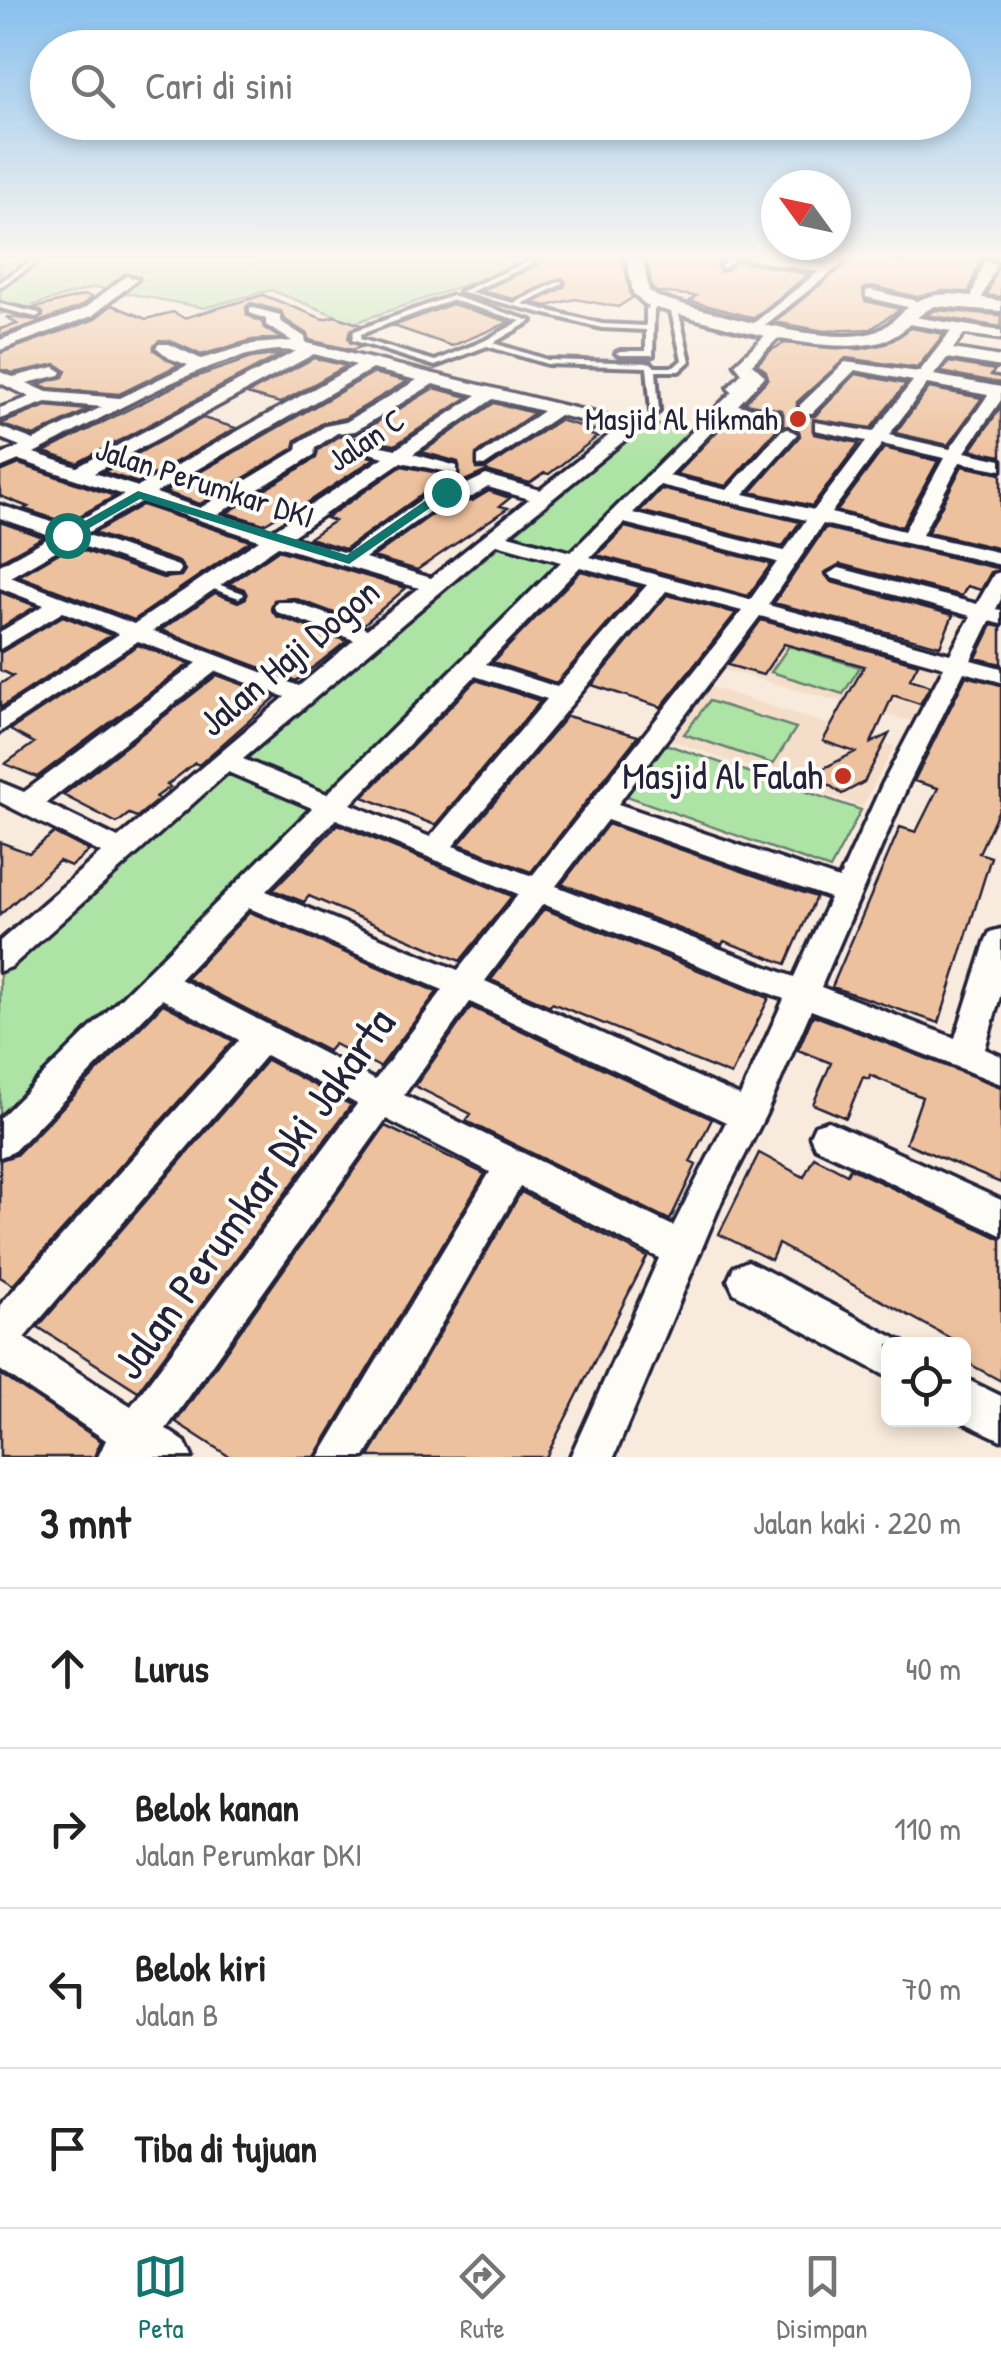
<!DOCTYPE html>
<html lang="id">
<head>
<meta charset="utf-8">
<style>
	:root { --surface:#fff; --page:#f2f2f2; --text:#222; --muted:#767676; --line:#e0e0e0; --accent:#0f766e }
	body { margin:0; font-family:"Patrick Hand",sans-serif; background:var(--page); color:var(--text) }
	.controls { position:absolute; right:30px; bottom:30px; display:grid; overflow:hidden; border-radius:15px; box-shadow:0 5px 15px #0003 }
	.controls button { width:90px; height:90px; display:grid; place-items:center; padding:0; border:0; border-bottom:2px solid var(--line); background:var(--surface); color:var(--text); font:50px sans-serif }
	.compass { position:absolute; left:761px; top:170px; width:90px; height:90px; border-radius:50%; background:var(--surface); box-shadow:0 5px 15px #0003; rotate:303deg }
	.stop { position:absolute; width:30px; height:30px; margin:-22px; border:8px solid #0f766e; border-radius:50%; background:#fff }
	.stop.end { background:#0f766e; border-color:#fff; box-shadow:0 2px 10px #0008 }
	.list { margin:0; padding:0; list-style:none }
	h2 { display:flex; justify-content:space-between; align-items:center; height:130px; margin:0; padding:0 40px; font-size:42px }
	h2 small { font-size:32px; font-weight:400; color:var(--muted) }
	.list li { display:grid; grid-template-columns:65px 1fr auto; gap:30px; align-items:center; box-sizing:border-box; height:160px; padding:0 40px; border-top:2px solid var(--line) }
	.list b { display:block; font-size:38px; white-space:nowrap }
	.list p { margin:0; font-size:32px; white-space:nowrap; color:var(--muted) }
	.list em { font-size:32px; font-style:normal; color:var(--muted) }
	.icon { flex:none; width:55px; height:55px; fill:none; stroke:currentColor; stroke-width:2; stroke-linecap:round; stroke-linejoin:round }
	.map { position:relative; flex:none; width:1001px; height:1457px; overflow:hidden }
	.search { position:absolute; background:var(--surface); box-shadow:0 5px 15px #0003; left:30px; right:30px; top:30px; height:110px; display:flex; align-items:center; gap:25px; box-sizing:border-box; padding:0 35px; border-radius:55px; color:var(--muted); font-size:38px }
	.sheet { height:770px; background:var(--surface) }
	nav { display:flex; justify-content:space-around; align-items:center; box-sizing:border-box; height:140px; border-top:2px solid var(--line); background:var(--surface); font-size:28px; color:var(--muted) }
	nav a { display:grid; justify-items:center; gap:5px }
	nav .on { color:var(--accent) }
	.map>svg:first-child { display:block }
</style>
</head>
<body>
<div class="map">
<svg width="1001" height="1457" viewBox="0 0 1001 1457">
	<rect width="100%" height="100%" fill="#f8eadc"/>
	<filter id="ink" filterUnits="userSpaceOnUse"><feTurbulence type="fractalNoise" baseFrequency=".01" numOctaves="2"/><feDisplacementMap in="SourceGraphic" scale="20" xChannelSelector="R" yChannelSelector="G"/><feConvolveMatrix kernelMatrix="1 2 1 2 8 2 1 2 1" color-interpolation-filters="sRGB"/></filter>
	<g filter="url(#ink)">
		<path fill="#f5dec9" d="M758,613L944,666L917,723L718,668Z
			M702,684L895,746L862,807L661,737Z"/>
		<path fill="#aee3a6" stroke="#688270" stroke-width="2.5" d="M0,255H535L508,270L354,323L271,290L204,308L95,287L34,305L47,312L28,319L8,312L0,314Z
			M648,423L692,431L0,1120V974L137,847Z
			M789,646L860,667L843,694L771,672Z
			M709,701L796,728L773,764L684,734Z
			M662,743L861,810L830,869L624,795Z"/>
		<path fill="#eec19e" stroke="#22223b" stroke-width="2.5" d="M544,255H622L632,298L618,307L575,299L547,306L533,303L564,287L566,282L562,278L514,299L481,291L544,262Z
			M646,255H724L717,266L721,272L739,261L809,274L754,318L690,301L696,296L657,292L652,289Z
			M857,255H889L899,264L910,255H1001V297L987,295L999,262L985,257L980,260L969,292L942,291L917,297L872,286L863,289L865,301L900,309L871,329L824,331L774,322Z
			M85,295L92,297L80,307L0,336V329L17,324L6,317L38,320L43,313L35,308Z
			M263,295L323,319L335,316L361,325L350,330L348,339L361,347L352,350L309,340L307,334L284,319L281,311L251,303L246,307L247,315L262,322L264,328L280,338L252,340L201,355L171,341L159,340L154,350L178,365L119,394L48,388L38,384L63,377L66,371L56,364L13,373L0,369V353L93,320L112,305L146,319L173,312L184,318Z
			M452,304L510,322L452,346L393,326Z
			M936,310L1001,315V327L927,315Z
			M911,328L944,334L917,368L846,358L797,402V416H815L856,374L906,384L871,428L813,419L814,434L859,443L812,506L751,492L800,436L799,431L790,426L779,427L726,486L676,474L730,418L783,425L782,410L745,403L768,379L766,371L757,364L771,350L785,343L860,349L885,344Z
			M282,354L77,463L44,452L189,379L251,358Z
			M314,358L346,366L280,403L247,394Z
			M949,362L995,370L991,375L1001,377V383L941,372Z
			M373,373L407,381L345,418L323,423L296,440L294,448L200,504L165,492Z
			M434,388L468,397L395,445L350,437L349,450L375,458L298,509L292,507L264,524L227,513L316,458L318,450L338,437L357,434Z
			M929,388L982,398L948,445L895,433Z
			M494,403L534,413L476,454L477,469H486L559,420L594,430L588,434L597,437L549,474L544,473L530,483L487,471L460,483L434,486L345,549L309,538L334,521L326,518L402,466L459,477L458,462L422,452Z
			M46,406L88,410L34,436L0,424Z
			M1001,407V456L971,450Z
			M203,418L236,428L138,483L104,472Z
			M884,448L938,461L902,527L837,511Z
			M19,464L115,496L67,523L24,509L28,507L0,496V472Z
			M962,466L1001,474V549L928,532Z
			M661,489L800,522L782,547L640,511Z
			M489,491L510,498L500,506L508,508L417,570L373,557L448,503L472,501Z
			M142,505L250,541L134,620L19,576L71,546L163,578L181,576L185,570L179,562L94,533Z
			M0,522L43,537L0,561Z
			M625,527L771,564L748,596L597,555Z
			M825,528L1000,569L991,572L981,590L967,586L962,596L840,564L824,573L831,582L953,615L940,646L774,603Z
			M278,550L406,588L364,624L294,598L274,600L271,609L276,616L347,641L296,681L161,630L215,593L238,602L246,598L244,589L229,584Z
			M581,571L640,587L556,683L493,662Z
			M0,592L36,606L0,628Z
			M667,595L736,613L661,707L592,685Z
			M63,616L111,635L0,708V684L13,676L0,670V653Z
			M761,620L918,664L910,679L930,686L920,704L893,695L871,743L889,734L864,782L842,794L813,774L855,752L823,741L864,666L784,644L763,675L728,665Z
			M992,625L1001,627V664L976,658Z
			M138,645L189,664L37,777L5,764L34,743L10,730Z
			M217,675L276,697L199,765L195,763L167,785L170,787L156,797L159,799L137,817L129,814L117,823L63,795Z
			M966,676L1001,685V805L979,853L991,857L939,1023L832,987L900,827L916,832L938,788L914,781Z
			M476,680L540,701L435,825L363,797Z
			M567,716L638,736L531,872L459,844Z
			M338,824L512,896L460,961L309,896L304,902L273,890Z
			M608,824L816,897L786,964L724,941L722,945L562,884Z
			M54,833L89,851L71,866L59,861L0,915V842L29,853Z
			M544,909L769,998L731,1075L552,1003L550,1006L491,980Z
			M250,912L437,992L380,1067L334,1044L328,1051L186,978Z
			M163,1004L233,1041L13,1285L0,1277V1160L16,1155Z
			M471,1007L712,1119L690,1162L696,1165L670,1220L466,1121L471,1114L415,1086Z
			M813,1015L1001,1087V1183L906,1143L922,1097L870,1075L869,1079L863,1077L846,1118L813,1104L831,1063L798,1050Z
			M267,1060L351,1105L138,1391L38,1327Z
			M385,1126L485,1174L315,1457H230L176,1422Z
			M759,1153L804,1177L814,1157L847,1174L850,1168L1001,1239V1381L964,1361V1344H950L952,1339L778,1244L771,1260L719,1234Z
			M521,1192L647,1257L546,1457H369Z
			M0,1374L101,1441L94,1457H0Z"/>
		<g fill="none" stroke-linecap="round" stroke-linejoin="round">
			<defs>
				<path id="service" d="M41,255H48L0,287V282Z
					M733,255H740L725,268H721V266Z
					M532,260L534,261V263L470,292L514,303L560,281L562,282V284L522,304L602,324L646,326V309L656,302H660V304L654,310L653,355H620L616,353L620,351H646V330L602,328L460,292Z
					M452,296L531,321L493,343L548,360L651,363L655,367H674L682,360L670,307L677,305L690,361L679,371H656L659,411L655,414L651,411L647,367L547,364L487,346L435,366L352,340L354,331ZM452,300L521,321L484,341L435,361L360,339L361,334Z
					M0,304L39,313L40,315L36,317L0,308Z
					M209,581L243,593L244,595L239,598L205,586V582Z"/>
				<path id="minor" d="M728,255H759L826,265L839,255H853L760,329L753,325L755,322L818,272Z
					M906,255L899,260L893,256V255Z
					M984,261L996,264L980,303L968,306Z
					M126,276L138,279L92,316L0,350V340L82,310Z
					M871,290L925,303L927,306L920,310L866,297V291Z
					M250,307L280,315V321L305,337L306,343L636,423V431L508,535L571,552L732,392L728,388L742,373L735,364L775,326L787,329L752,364L765,376L738,405L781,414V422L729,414L669,476L727,490L782,430L788,429L797,434L744,494L814,510L866,441L815,430V422L873,432L913,381L855,370L812,413H800V405L845,362L919,372L951,331L903,323V317L908,316L1001,331V339L964,334L953,349L1001,357V367L947,358L934,375L1001,387V400L965,452L1001,460V470L960,462L922,535L1001,553V565L823,524L768,605L950,654L971,616L832,578L828,574L839,568L977,604L994,574L1001,572V599L996,609L1001,610V624L990,621L971,660L1001,668V682L964,672L908,785L821,987L955,1038L986,940L990,932L1001,929V993L985,1049L1001,1056V1084L811,1010L765,1116L723,1198L614,1457H570L659,1258L520,1187L365,1457H319L490,1172L386,1119L166,1429L185,1442L192,1457H98L106,1440L0,1370V1305L239,1040L162,999L13,1152L0,1157V1118L312,808L228,772L11,967L0,971V941L101,853L0,802V782L24,792L197,663L138,641L0,732V713L119,634L63,612L0,649V632L44,605L0,588V565L52,536L0,518V505L67,527L124,495L19,460L0,468V456L20,446L0,438V427L34,440L102,407L46,402L0,419V408L30,397L0,383V372L13,377L54,367L62,372L60,375L27,383L47,392L120,398L188,365L169,358L156,347L159,344H169L201,359L253,344L292,341L266,325V319L250,313ZM279,350L296,351L77,467L34,453C101,420 207,354 279,350ZM314,354L356,365L138,487L94,473ZM372,369L417,380L346,422L325,426L298,443L297,450L200,508L156,493ZM433,384L477,395L396,449L352,440V448L384,457L272,531L218,514L314,455L315,448L337,433L355,431ZM927,384L988,395L950,449L889,435ZM493,399L543,411L478,457V465L484,466L559,415L617,429L540,490L486,475L461,487L436,489L346,553L291,537L401,462L457,474V466L413,454ZM882,444L944,458L904,531L831,513ZM660,485L806,520L784,551L633,513ZM488,487L529,499L431,578L365,558L447,499L472,497ZM142,501L259,540L134,624L10,577L71,542L164,574H178L181,570L178,566L85,534ZM624,523L777,562L750,600L590,557ZM497,544L561,562L327,794L243,759ZM278,546L419,588L367,629L293,602H277L274,607L277,612L354,640L299,686L153,631ZM580,567L647,585L557,687L486,664ZM666,591L742,611L532,876L453,846ZM760,616L944,667L882,785L839,879L618,804ZM216,671L285,697L118,838L46,803ZM475,676L547,699L430,837L351,804ZM336,819L518,894L458,970L266,891ZM607,820L830,898L794,977L556,886ZM543,904L784,999L740,1096L485,981ZM249,908L443,990L375,1080L180,979ZM470,1002L726,1122L673,1226L404,1095ZM266,1055L357,1104L131,1406L24,1338Z
					M828,1121L1001,1200V1235L815,1147L810,1136L815,1125Z
					M748,1261L903,1342L888,1344V1377L734,1293L728,1280L734,1267Z
					M964,1378L1001,1396V1440L959,1420H964Z"/>
				<path id="tertiary" d="M626,255H642L649,291L658,297C711,312 820,346 872,333C888,329 897,315 910,306C936,286 972,297 1001,301V311L935,306C916,314 905,334 884,341C825,359 706,321 646,305L633,293Z"/>
			</defs>
			<use href="#service" stroke="#22223b" stroke-width="8"/>
			<use href="#minor" stroke="#22223b" stroke-width="7"/>
			<use href="#tertiary" stroke="#22223b" stroke-width="8"/>
			<use href="#service" fill="#fdfcf7" fill-rule="evenodd"/>
			<use href="#minor" fill="#fdfcf7" fill-rule="evenodd"/>
			<use href="#tertiary" fill="#fdfcf7" fill-rule="evenodd"/>
		</g>
	</g>
	<linearGradient id="sky" x2="0" y2="1"><stop stop-color="#88c0ee"/><stop offset="0.56" stop-color="#fcf6ef"/><stop offset="1" stop-color="#fcf6ef" stop-opacity="0"/></linearGradient>
	<rect width="1001" height="459" fill="url(#sky)"/>
	<path fill="#0f766e" d="M442,489L453,492L349,564L140,499L72,538L60,535L138,491L347,555Z"/>
	<g fill="#c8321e" stroke="#fdfcf7" stroke-width="4">
		<circle cx="798" cy="419" r="10"/>
		<circle cx="843" cy="776" r="10"/>
	</g>
	<g text-anchor="middle" stroke-width="8" stroke-linejoin="round" paint-order="stroke">
		<g font-size="32" fill="#22223b" stroke="#fdfcf7" text-anchor="end">
			<text x="778" y="430">Masjid Al Hikmah</text>
		</g>
		<g font-size="32" fill="#22223b" stroke="#fdfcf7">
			<text transform="translate(366 440) rotate(-34)" y="11">Jalan C</text>
			<text transform="translate(205 483) rotate(18)" y="11">Jalan Perumkar DKI</text>
		</g>
		<g font-size="38" fill="#22223b" stroke="#fdfcf7">
			<text transform="translate(289 657) rotate(-40)" y="13">Jalan Haji Dogon</text>
		</g>
		<g font-size="38" fill="#22223b" stroke="#fdfcf7" text-anchor="end">
			<text x="823" y="789">Masjid Al Falah</text>
		</g>
		<g font-size="45" fill="#22223b" stroke="#fdfcf7">
			<text transform="translate(253 1193) rotate(-54)" y="16">Jalan Perumkar Dki Jakarta</text>
		</g>
	</g>
</svg>
<div class="controls">
<button><svg class="icon" aria-label="locate" viewBox="0 0 24 24"><circle cx="12" cy="12" r="6"/><path d="M12 2v4M12 18v4M2 12h4M18 12h4"/></svg></button>
</div>
<svg class="compass" viewBox="-18 -18 36 36"><path d="M0-13l5 13h-10z" fill="#e53935"/><path d="M0 13l5-13h-10z" fill="#767676"/></svg>
<div class="stop" style="left:67px;top:535px"></div>
<div class="stop end" style="left:446px;top:492px"></div>
<div class="search"><svg class="icon" aria-label="search" viewBox="0 0 24 24"><circle cx="10" cy="10" r="6"/><path d="M15 15l6 6"/></svg>Cari di sini</div>
</div>
<section class="sheet">
<h2>3 mnt<small>Jalan kaki · 220 m</small></h2>
<ul class="list">
<li><svg class="icon" aria-label="ahead" viewBox="0 0 24 24"><path d="M12 20V5M6 11l6-6 6 6"/></svg><div><b>Lurus</b></div><em>40 m</em></li>
<li><svg class="icon" aria-label="right" viewBox="0 0 24 24"><path d="M7 20v-9h11M14 6l5 5-5 5"/></svg><div><b>Belok kanan</b><p>Jalan Perumkar DKI</p></div><em>110 m</em></li>
<li><svg class="icon" aria-label="left" viewBox="0 0 24 24"><path d="M17 20v-9H6M10 6l-5 5 5 5"/></svg><div><b>Belok kiri</b><p>Jalan B</p></div><em>70 m</em></li>
<li><svg class="icon" aria-label="arrive" viewBox="0 0 24 24"><path d="M6 21V4h12l-3 4 3 4H6"/></svg><div><b>Tiba di tujuan</b></div></li>
</ul>
</section>
<nav>
<a class="on"><svg class="icon" aria-label="map" viewBox="0 0 24 24"><path d="M3 6l6-2 6 2 6-2v14l-6 2-6-2-6 2zM9 4v14M15 6v14"/></svg>Peta</a>
<a><svg class="icon" aria-label="directions" viewBox="0 0 24 24"><path d="M12 3l9 9-9 9-9-9zM9 14v-3h6M13 9l2 2-2 2"/></svg>Rute</a>
<a><svg class="icon" aria-label="saved" viewBox="0 0 24 24"><path d="M7 4h10v16l-5-4-5 4z"/></svg>Disimpan</a>
</nav>
</body>
</html>
